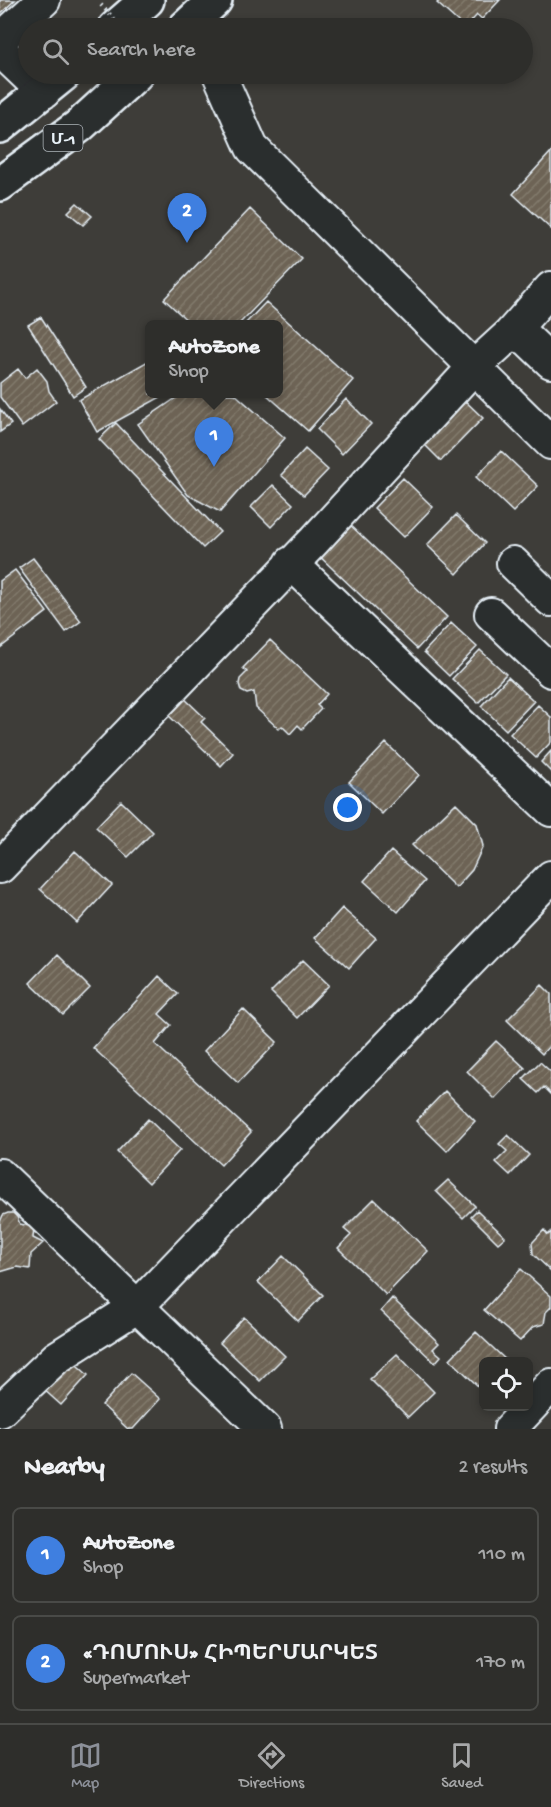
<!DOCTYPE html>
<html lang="en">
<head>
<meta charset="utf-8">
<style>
	:root { --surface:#2e2e2b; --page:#3a3a37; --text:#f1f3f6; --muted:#a7a8a9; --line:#494a47; --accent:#8c9099 }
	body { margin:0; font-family:"Gochi Hand","Noto Sans Armenian",sans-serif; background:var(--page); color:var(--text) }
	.controls { position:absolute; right:18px; bottom:18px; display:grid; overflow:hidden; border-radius:9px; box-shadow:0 3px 9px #0003 }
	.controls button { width:54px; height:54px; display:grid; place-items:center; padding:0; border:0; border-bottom:2px solid var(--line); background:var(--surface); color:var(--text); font:30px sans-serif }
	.you { position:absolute; left:348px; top:808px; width:21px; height:21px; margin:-15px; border:4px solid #fff; border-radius:50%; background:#1a73e8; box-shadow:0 0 0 9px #1a73e833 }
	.badge { display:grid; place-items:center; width:39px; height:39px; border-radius:50%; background:var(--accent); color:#fff; font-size:20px; font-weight:700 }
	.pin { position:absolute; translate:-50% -50px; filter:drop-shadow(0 2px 3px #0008) }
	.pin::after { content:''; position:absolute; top:32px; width:21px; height:18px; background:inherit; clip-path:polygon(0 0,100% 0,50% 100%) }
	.popup { position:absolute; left:145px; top:320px; width:138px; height:78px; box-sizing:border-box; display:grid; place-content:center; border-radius:9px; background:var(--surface); filter:drop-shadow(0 2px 4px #0005); font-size:20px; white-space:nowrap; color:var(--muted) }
	.popup b { font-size:22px; color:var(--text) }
	.popup::after { content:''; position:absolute; left:50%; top:100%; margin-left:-12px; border:12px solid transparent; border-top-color:var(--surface) }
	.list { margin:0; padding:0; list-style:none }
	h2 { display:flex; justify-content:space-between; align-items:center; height:78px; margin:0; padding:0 24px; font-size:26px }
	h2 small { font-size:20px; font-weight:400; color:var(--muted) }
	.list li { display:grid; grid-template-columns:39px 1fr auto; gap:18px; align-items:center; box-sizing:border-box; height:96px; margin:0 12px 12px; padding:0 12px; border:2px solid var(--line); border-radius:9px }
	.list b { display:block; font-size:22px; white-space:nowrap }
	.list p { margin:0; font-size:20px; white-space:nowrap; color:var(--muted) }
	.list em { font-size:20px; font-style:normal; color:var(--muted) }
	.icon { flex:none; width:33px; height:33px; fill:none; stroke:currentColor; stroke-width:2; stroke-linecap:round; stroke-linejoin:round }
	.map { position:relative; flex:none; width:551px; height:1429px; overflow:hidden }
	.search { position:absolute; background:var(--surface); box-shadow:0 3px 9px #0003; left:18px; right:18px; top:18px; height:66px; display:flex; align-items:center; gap:15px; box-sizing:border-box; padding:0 21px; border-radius:33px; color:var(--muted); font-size:22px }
	.sheet { height:294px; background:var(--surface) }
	nav { display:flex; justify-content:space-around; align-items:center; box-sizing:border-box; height:84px; border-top:2px solid var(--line); background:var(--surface); font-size:16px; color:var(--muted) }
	nav a { display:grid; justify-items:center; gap:3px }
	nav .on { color:var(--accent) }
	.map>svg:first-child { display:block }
</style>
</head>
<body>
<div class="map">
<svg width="551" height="1429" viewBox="0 0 551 1429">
	<defs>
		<pattern id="building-hatch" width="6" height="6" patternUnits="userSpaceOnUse" patternTransform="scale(1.5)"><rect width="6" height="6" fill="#6d6354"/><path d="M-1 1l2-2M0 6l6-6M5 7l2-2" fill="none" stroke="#827a6d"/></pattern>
	</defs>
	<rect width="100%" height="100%" fill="#3e3d39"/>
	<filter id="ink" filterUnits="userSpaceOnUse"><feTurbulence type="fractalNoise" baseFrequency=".0167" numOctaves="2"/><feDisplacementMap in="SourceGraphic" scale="12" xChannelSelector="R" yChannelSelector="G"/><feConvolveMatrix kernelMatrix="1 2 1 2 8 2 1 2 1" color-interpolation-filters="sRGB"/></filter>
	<g filter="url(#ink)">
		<path fill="url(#building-hatch)" stroke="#e8f1f8" stroke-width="1.5" d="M0,0H15L0,14Z
			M440,0H500L482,19L477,15L465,28L437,3Z
			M551,152V229L513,194Z
			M77,203L92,216L83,225L68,212Z
			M250,209L302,259L239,324H191L164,299Z
			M266,302L353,380L308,431L266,394H278V324H245Z
			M41,317L86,387L73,396L28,325Z
			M150,360V394H166L97,432L79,400Z
			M37,368L47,381L49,391L56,401L22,427L0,397V383L18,369L25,378Z
			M182,394H235L285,438L220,512L188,495L138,424Z
			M459,395L483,418L441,461L417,437Z
			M346,399L371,424L342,454L317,429Z
			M0,409L11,424L0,432Z
			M116,423L220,532L203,548L99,439Z
			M305,449L328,470L304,495L281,475Z
			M501,451L538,486L513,512L476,477Z
			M403,478L433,507L404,537L374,508Z
			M273,485L293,504L271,527L251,507Z
			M456,515L485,543L457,574L427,545Z
			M345,520L447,617L417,649L315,552Z
			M33,558L81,621L66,632L19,568Z
			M15,570L47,612L0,648V581Z
			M451,623L477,647L449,676L424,652Z
			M270,640L327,694L317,705L321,709L302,729L298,725L290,734L282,726L279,729L256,708L254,692L247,694L241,691L239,684L240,679L247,672L243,668Z
			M480,650L506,674L478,703L452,679Z
			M508,677L534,701L506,730L481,706Z
			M182,696L205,718L201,722L233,753L221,766L166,713Z
			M538,705L551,717V742L536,758L510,734Z
			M386,743L419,775L382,814L349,782Z
			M551,751V772L541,762Z
			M121,801L153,832L128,857L96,827Z
			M456,803L477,824L483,846L472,870L456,888L412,845Z
			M75,851L112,885L77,923L40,889Z
			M391,851L425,881L398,912L364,881Z
			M342,908L376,938L349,968L315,938Z
			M57,955L90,988L63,1015L30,983Z
			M303,960L329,985L297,1018L271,992Z
			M159,976L178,994L159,1014L171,1025L155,1044L251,1132L221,1165L93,1048Z
			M542,985L551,994V1044L542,1054L507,1020Z
			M243,1009L277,1042L238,1083L204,1051Z
			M496,1041L525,1068L495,1099L467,1071Z
			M540,1062L551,1072V1094L544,1087L538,1093L523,1079Z
			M445,1091L475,1121L447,1151L416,1121Z
			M148,1119L180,1150L149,1183L117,1152Z
			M508,1135L529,1155L510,1175L496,1162L507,1151L499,1144Z
			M448,1180L475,1206L463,1218L436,1191Z
			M374,1199L428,1251L386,1295L338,1248L351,1235L344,1229Z
			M477,1210L505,1237L498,1243L471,1216Z
			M8,1213H13L17,1217L20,1224L34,1227L33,1238L43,1243L31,1254L30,1269L17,1267L0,1272V1222L3,1215Z
			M544,1230L548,1235L551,1232V1271L533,1254L532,1243Z
			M283,1256L323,1295L298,1321L258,1282Z
			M521,1269L551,1296V1307L546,1312L544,1324L533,1327L520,1341L484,1310Z
			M392,1298L439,1343L433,1349L441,1356L435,1363L381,1311Z
			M244,1317L285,1356L260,1381L220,1343Z
			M476,1332L507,1361L484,1362V1385L480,1388L450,1359Z
			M397,1354L434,1392L408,1417L370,1379Z
			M69,1358L88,1375L61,1405L42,1388Z
			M131,1373L160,1399L133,1429H128L102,1405Z"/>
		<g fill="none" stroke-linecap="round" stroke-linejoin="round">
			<defs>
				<path id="minor" d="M0,40L44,0
					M0,50L44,92
					M219,74L252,148L551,443
					M510,334L526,338L551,362
					M291,563L551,810
					M513,563L551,600
					M491,614L551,671
					M0,867L314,541L474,367L510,334L551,288
					M0,1175L265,1429
					M0,1411L56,1358L138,1306L551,877
					M510,1429L551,1385"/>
				<path id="major" d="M115,28L147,0
					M185,28L215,0
					M0,126L64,74
					M0,184L79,126L136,74"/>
			</defs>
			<use href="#minor" stroke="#e8f1f8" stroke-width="36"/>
			<use href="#major" stroke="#e8f1f8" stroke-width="38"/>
			<use href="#minor" stroke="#2a2d2e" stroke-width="32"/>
			<use href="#major" stroke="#2a2d2e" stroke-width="33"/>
			<path stroke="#e8f1f8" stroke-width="4" stroke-dasharray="1.5 4.5" stroke-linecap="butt" d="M101,5L123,28"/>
		</g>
	</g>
	<g text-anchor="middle" stroke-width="6" stroke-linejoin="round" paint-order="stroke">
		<rect fill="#2a2d2e" stroke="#afb6bb" stroke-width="1.5" x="43.5" y="125" width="39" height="26" rx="4.5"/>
		<g font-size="16" font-weight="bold" fill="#e8f1f8">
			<text x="63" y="144">Մ-1</text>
		</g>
	</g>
</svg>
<div class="controls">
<button><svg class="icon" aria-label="locate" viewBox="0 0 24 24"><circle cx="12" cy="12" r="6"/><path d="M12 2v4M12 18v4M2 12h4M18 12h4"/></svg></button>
</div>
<div class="you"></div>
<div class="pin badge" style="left:214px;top:467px;background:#3f7fe0">1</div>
<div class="popup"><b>AutoZone</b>Shop</div>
<div class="pin badge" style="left:187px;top:243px;background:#3f7fe0">2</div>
<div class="search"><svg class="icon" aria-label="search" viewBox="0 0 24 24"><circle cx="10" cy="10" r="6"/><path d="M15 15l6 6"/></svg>Search here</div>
</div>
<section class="sheet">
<h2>Nearby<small>2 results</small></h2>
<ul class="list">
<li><span class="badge" style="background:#3f7fe0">1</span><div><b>AutoZone</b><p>Shop</p></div><em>110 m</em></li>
<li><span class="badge" style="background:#3f7fe0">2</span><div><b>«ԴՈՄՈՒՍ» ՀԻՊԵՐՄԱՐԿԵՏ</b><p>Supermarket</p></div><em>170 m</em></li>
</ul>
</section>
<nav>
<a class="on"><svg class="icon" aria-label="map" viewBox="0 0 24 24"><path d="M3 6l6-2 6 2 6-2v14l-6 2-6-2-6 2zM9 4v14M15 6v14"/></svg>Map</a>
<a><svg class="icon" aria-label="directions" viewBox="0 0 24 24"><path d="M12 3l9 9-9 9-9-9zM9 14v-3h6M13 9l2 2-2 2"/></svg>Directions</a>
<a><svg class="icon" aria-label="saved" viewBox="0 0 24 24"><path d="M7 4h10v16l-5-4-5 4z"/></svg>Saved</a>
</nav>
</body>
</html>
